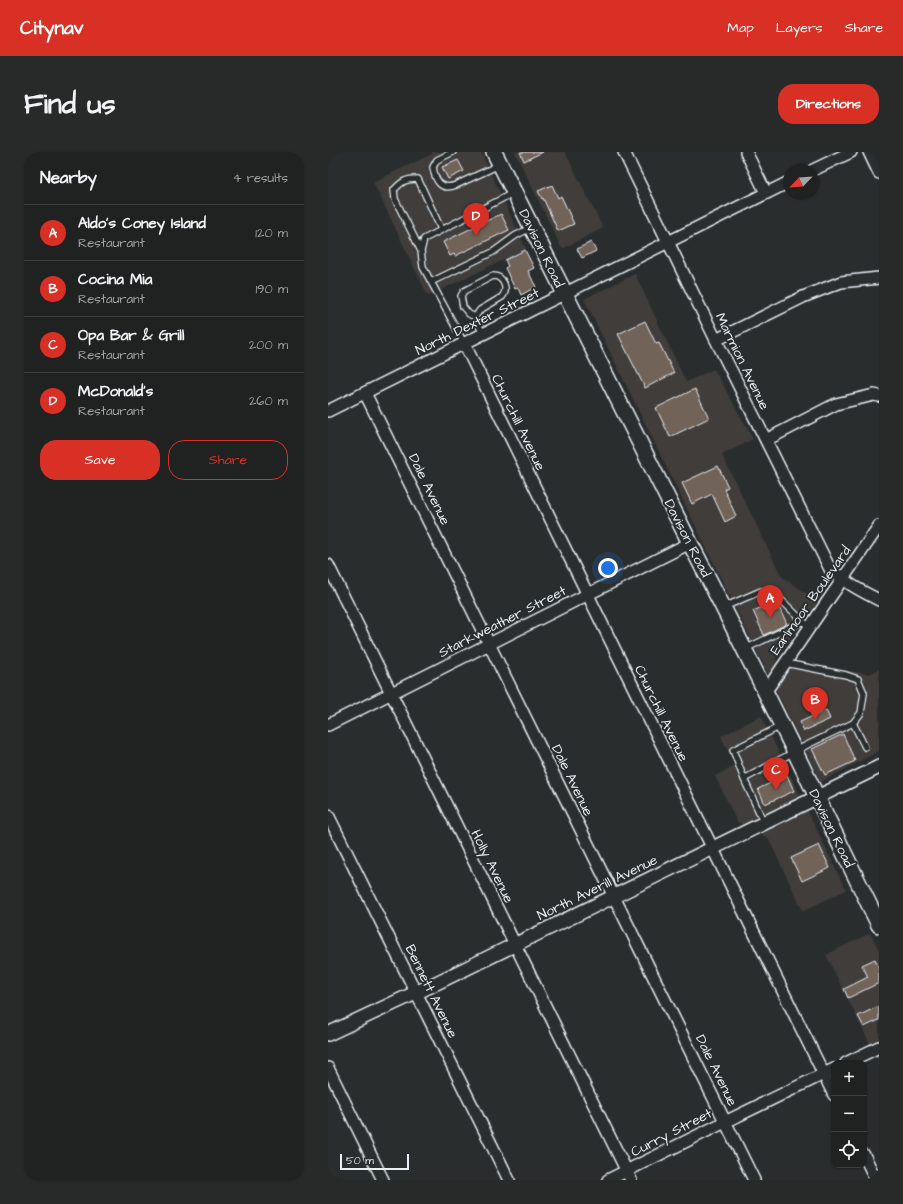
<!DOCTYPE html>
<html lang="en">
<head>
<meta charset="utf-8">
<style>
	:root { --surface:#202222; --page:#282a2a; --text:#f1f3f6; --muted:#a2a4a5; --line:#3d3f40; --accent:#d93025 }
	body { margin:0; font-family:"Architects Daughter",sans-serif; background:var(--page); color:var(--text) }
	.controls { position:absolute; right:12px; bottom:12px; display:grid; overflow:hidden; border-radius:8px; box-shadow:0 1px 3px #0004 }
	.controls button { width:36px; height:36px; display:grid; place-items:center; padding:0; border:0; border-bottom:1px solid var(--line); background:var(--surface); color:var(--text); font:20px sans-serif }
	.compass { position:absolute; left:455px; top:12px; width:36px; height:36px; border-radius:50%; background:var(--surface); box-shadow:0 1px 3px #0004; rotate:245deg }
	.scale { position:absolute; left:12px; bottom:10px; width:69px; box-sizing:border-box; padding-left:4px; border:2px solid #e8f1f8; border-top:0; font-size:11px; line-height:14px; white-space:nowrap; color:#e8f1f8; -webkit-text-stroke:3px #2a2d2e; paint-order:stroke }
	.you { position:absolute; left:280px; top:416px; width:14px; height:14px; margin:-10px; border:3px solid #fff; border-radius:50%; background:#1a73e8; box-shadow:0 0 0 6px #1a73e833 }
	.badge { display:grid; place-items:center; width:26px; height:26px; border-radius:50%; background:var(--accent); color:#fff; font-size:13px; font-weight:700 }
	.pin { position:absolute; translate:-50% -33px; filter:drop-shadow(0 1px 2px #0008) }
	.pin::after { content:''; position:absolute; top:21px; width:14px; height:12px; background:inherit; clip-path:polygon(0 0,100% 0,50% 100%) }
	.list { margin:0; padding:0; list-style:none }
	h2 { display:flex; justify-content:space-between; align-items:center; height:52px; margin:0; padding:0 16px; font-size:17px }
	h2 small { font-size:13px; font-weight:400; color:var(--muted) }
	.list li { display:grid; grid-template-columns:26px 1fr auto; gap:12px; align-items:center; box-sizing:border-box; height:56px; padding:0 16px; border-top:1px solid var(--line) }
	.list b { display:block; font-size:15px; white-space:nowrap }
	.list p { margin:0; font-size:13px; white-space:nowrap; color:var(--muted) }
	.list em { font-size:13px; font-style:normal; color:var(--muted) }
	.actions { display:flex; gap:8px; padding:12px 16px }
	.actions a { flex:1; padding:9px 0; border:1px solid var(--accent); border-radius:16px; text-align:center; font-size:14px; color:var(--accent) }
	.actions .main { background:var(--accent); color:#fff }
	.icon { flex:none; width:22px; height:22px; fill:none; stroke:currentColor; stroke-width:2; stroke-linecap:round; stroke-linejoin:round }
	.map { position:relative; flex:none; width:551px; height:1028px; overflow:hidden; border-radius:16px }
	header { display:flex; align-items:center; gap:24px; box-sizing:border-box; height:56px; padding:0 20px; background:var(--accent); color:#fff }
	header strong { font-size:19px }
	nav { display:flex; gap:22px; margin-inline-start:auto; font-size:14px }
	.intro { display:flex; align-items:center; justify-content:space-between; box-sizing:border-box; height:96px; padding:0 24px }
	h1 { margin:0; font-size:28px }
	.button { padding:10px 18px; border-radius:16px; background:var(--accent); color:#fff; font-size:14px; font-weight:700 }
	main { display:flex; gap:24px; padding:0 24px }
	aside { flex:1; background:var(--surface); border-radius:16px; box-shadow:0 1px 3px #0004 }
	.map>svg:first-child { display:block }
</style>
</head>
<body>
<header>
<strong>Citynav</strong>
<nav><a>Map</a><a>Layers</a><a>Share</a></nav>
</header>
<div class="intro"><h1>Find us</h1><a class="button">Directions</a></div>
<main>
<aside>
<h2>Nearby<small>4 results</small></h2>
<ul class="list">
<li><span class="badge">A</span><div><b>Aldo's Coney Island</b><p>Restaurant</p></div><em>120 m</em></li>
<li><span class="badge">B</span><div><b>Cocina Mia</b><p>Restaurant</p></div><em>190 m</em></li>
<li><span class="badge">C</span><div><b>Opa Bar &amp; Grill</b><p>Restaurant</p></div><em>200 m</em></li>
<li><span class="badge">D</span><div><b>McDonald's</b><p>Restaurant</p></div><em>260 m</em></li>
</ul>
<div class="actions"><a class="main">Save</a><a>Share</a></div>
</aside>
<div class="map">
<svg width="551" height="1028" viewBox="0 0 551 1028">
	<rect width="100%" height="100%" fill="#2a2d2e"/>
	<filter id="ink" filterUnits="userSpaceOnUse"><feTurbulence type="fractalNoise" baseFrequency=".025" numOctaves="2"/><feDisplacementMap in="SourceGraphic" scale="8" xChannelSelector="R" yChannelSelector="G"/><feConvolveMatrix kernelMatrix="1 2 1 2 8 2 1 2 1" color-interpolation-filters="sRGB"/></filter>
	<g filter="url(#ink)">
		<path fill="#403d3b" d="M104,0H153L198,97L100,144L45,30L104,2Z
			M187,0H237L275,76L234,97Z
			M307,122L358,230L386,217L425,287L394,303L454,425L490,449L447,508L542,522L551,517V599L493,630L256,147Z
			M433,564L518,738L475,759L440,686L409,670L387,624L407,614L393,584Z
			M542,781L551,798V910L498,803Z"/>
		<path fill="#726358" stroke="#e8f1f8" d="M192,0H215L196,9Z
			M130,8L136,19L120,27L114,15Z
			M224,33L230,46L233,44L246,72L230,79L215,46L214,47L210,39Z
			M173,62L181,78L127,104L126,102L122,104L115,90Z
			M263,90L268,99L254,106L249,97Z
			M197,98L206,116L200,119L208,135L193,143L190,136L187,137L177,116L180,114L177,108Z
			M317,169L328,192L331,191L346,221L317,236L290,182Z
			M367,237L381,266L342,285L328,256Z
			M390,314L400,335L396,337L408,364L397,370L384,342L364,352L354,331Z
			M448,449L459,472L436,483L425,459Z
			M498,558L502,567L476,579L472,570Z
			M515,582L527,609L497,623L484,597Z
			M459,623L466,639L437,652L430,637Z
			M491,693L502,716L474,729L463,706Z
			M547,807L551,816V831L520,846L516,837L540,825L534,813Z
			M551,854V868L536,875L530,864Z"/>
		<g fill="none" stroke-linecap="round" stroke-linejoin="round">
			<defs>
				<path id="service" d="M125,0L109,8L105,15C107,29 113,39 128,33L171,13
					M93,99L67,47L66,38C74,29 78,27 90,27L113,77
					M103,130L165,100L187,84L202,76
					M147,165L152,158L174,145C181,137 175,124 165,124L136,139L133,144L135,155L141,162L147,165L155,182
					M136,191L95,115L93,99L96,87L185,41
					M396,455L433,439H444L481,475
					M417,497L475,469
					M457,511L518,523L530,527L536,541L533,561L525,571
					M453,574L405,598L416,627L479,593L525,571L537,595
					M416,627L436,671"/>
				<path id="minor" d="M296,0L388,188L502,417C518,431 533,439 551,448
					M418,0L438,41
					M541,0L551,21
					M485,18L523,0
					M388,188L475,145L513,130L551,126
					M136,191L506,943
					M37,241L426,1028
					M0,259L461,30
					M438,288L508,252L546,243L551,244
					M0,413L303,1028
					M438,539L551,374
					M0,573L362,391
					M0,663L181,1028
					M518,911L551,895
					M0,916L55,1028
					M536,1003L548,1028
					M280,1028L397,970L506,917"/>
				<path id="tertiary" d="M0,882L98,836L551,615"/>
				<path id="secondary" d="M166,0L362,391C428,517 489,645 551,773"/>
			</defs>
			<use href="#service" stroke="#e8f1f8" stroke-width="8"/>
			<use href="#minor" stroke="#e8f1f8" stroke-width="14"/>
			<use href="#tertiary" stroke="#e8f1f8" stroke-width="16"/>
			<use href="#secondary" stroke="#e8f1f8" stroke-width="18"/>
			<use href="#service" stroke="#2a2d2e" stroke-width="5.5"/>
			<use href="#minor" stroke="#2a2d2e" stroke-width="11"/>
			<use href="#tertiary" stroke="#2a2d2e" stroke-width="13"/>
			<use href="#secondary" stroke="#2a2d2e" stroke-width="15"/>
		</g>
	</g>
	<g text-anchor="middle" stroke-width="4" stroke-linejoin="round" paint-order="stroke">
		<g font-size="14" fill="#e8f1f8" stroke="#2a2d2e">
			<text transform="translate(214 96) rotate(64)" y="5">Davison Road</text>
			<text transform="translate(149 169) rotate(-26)" y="5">North Dexter Street</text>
			<text transform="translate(415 209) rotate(64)" y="5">Marmion Avenue</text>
			<text transform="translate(191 270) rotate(64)" y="5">Churchill Avenue</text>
			<text transform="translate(102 337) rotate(64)" y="5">Dale Avenue</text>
			<text transform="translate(360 386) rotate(63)" y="5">Davison Road</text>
			<text transform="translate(482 448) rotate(-55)" y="5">Earlmoor Boulevard</text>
			<text transform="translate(174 469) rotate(-27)" y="5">Starkweather Street</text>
			<text transform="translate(334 561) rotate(64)" y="5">Churchill Avenue</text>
			<text transform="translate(245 628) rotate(64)" y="5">Dale Avenue</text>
			<text transform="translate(504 676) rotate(64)" y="5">Davison Road</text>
			<text transform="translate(165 714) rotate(64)" y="5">Holly Avenue</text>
			<text transform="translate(269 735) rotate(-26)" y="5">North Averill Avenue</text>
			<text transform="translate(104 839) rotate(64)" y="5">Bennett Avenue</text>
			<text transform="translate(389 918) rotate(64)" y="5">Dale Avenue</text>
			<text transform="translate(343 980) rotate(-27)" y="5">Curry Street</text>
		</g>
	</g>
</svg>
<div class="controls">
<button>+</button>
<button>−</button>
<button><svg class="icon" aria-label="locate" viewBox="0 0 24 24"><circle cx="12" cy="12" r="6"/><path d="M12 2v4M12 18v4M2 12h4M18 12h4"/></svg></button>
</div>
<svg class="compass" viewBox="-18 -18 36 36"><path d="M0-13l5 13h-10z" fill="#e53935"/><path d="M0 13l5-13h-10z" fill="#a2a4a5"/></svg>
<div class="scale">50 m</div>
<div class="you"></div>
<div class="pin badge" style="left:442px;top:466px">A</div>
<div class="pin badge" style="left:487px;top:568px">B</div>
<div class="pin badge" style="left:448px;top:638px">C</div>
<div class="pin badge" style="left:148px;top:84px">D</div>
</div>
</main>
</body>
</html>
